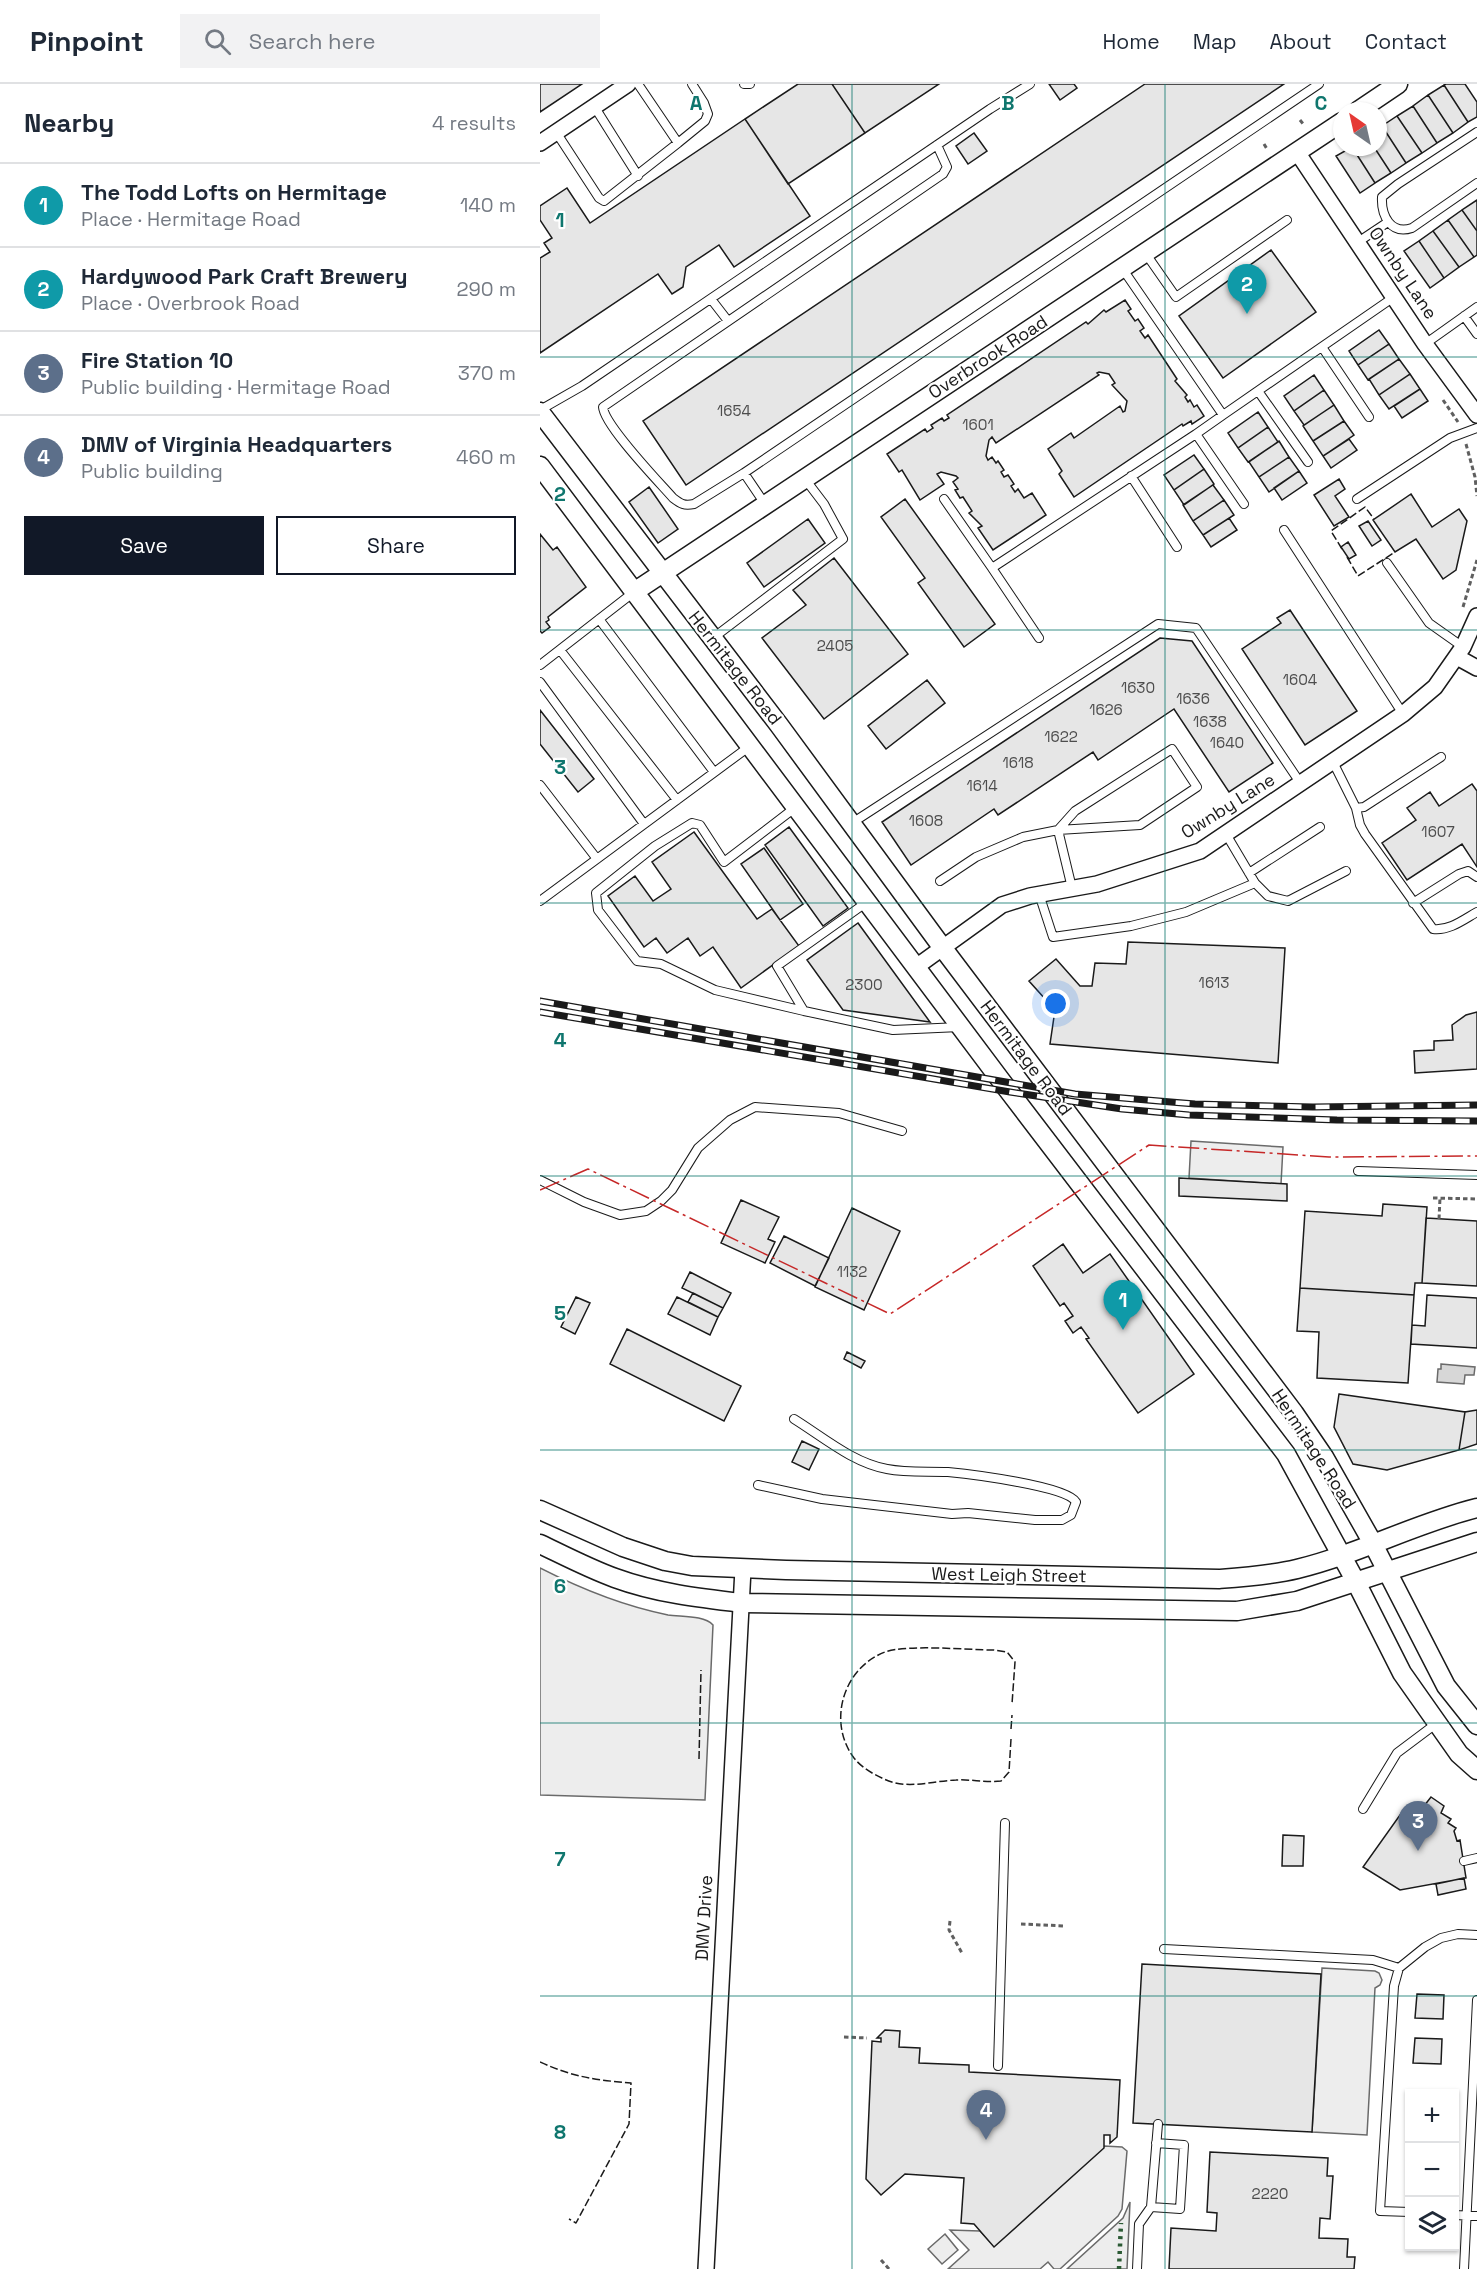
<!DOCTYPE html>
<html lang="en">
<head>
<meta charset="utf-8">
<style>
	:root { --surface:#fff; --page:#f2f2f3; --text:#1f2937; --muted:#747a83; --line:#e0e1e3; --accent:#111827 }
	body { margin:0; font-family:"Space Grotesk",sans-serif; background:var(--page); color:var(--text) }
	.controls { position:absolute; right:18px; bottom:18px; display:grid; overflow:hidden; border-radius:0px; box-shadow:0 2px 4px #0004 }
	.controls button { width:54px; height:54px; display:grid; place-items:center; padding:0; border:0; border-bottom:2px solid var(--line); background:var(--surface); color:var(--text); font:30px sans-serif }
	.compass { position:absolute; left:793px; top:18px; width:54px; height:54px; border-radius:50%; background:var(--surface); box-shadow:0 2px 4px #0004; rotate:326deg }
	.you { position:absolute; left:516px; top:920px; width:21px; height:21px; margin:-15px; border:4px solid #fff; border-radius:50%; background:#1a73e8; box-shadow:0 0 0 9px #1a73e833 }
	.badge { display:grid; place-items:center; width:39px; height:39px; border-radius:50%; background:var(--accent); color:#fff; font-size:20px; font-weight:700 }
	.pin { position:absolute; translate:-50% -50px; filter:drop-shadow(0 2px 3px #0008) }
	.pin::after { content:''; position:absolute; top:32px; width:21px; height:18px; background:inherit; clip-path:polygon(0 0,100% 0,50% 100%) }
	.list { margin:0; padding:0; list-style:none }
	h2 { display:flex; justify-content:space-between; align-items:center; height:78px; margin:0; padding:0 24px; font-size:26px }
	h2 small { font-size:20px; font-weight:400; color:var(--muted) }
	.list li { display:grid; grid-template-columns:39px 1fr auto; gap:18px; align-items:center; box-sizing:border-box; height:84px; padding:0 24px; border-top:2px solid var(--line) }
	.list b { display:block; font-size:22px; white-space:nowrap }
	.list p { margin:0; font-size:20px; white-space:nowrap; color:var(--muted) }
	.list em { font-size:20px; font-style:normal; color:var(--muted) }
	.actions { display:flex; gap:12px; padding:18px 24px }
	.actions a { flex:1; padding:14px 0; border:2px solid var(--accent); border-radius:0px; text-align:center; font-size:21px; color:var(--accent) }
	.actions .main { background:var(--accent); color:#fff }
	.icon { flex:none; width:33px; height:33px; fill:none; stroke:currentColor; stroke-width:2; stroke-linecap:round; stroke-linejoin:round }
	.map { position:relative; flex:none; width:937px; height:2185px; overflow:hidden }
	header { display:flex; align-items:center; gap:36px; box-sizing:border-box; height:84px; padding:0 30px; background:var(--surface); border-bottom:2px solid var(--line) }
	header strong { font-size:28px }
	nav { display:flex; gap:33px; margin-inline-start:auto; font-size:21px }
	.search { width:420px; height:54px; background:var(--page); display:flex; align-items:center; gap:15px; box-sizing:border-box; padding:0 21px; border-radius:0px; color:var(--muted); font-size:22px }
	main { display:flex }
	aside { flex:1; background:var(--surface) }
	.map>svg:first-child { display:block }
</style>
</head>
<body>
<header>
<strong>Pinpoint</strong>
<div class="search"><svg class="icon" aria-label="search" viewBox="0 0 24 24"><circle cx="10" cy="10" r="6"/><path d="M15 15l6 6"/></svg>Search here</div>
<nav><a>Home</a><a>Map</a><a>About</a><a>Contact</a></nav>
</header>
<main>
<aside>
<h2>Nearby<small>4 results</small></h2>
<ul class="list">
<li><span class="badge" style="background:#0f9aa8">1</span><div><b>The Todd Lofts on Hermitage</b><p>Place · Hermitage Road</p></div><em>140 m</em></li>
<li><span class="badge" style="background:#0f9aa8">2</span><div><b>Hardywood Park Craft Brewery</b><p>Place · Overbrook Road</p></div><em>290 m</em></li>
<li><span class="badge" style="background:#5c6f8a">3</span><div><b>Fire Station 10</b><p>Public building · Hermitage Road</p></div><em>370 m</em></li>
<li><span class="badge" style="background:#5c6f8a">4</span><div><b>DMV of Virginia Headquarters</b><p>Public building</p></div><em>460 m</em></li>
</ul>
<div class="actions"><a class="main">Save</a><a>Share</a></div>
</aside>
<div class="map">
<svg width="937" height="2185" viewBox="0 0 937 2185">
	<rect width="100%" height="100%" fill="#fff"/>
	<path fill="#ededed" stroke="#6a6a6a" stroke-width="1.5" d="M651,1057L743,1063L741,1100L649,1094Z
		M0,1484C41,1505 83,1522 128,1531C141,1533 164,1531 173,1541L165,1716L0,1711Z
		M782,1884L835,1887L839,1889L842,1896L840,1901L835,1904L827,2051L772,2048Z
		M564,2062L582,2063L587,2067L582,2125L578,2132L520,2185H514L508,2178L500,2185H408L429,2166L410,2146L440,2147L454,2162Z
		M590,2118L587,2185H527L583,2134Z
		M405,2150L418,2166L402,2180L388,2165Z"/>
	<path fill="#d7d7d7" stroke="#6a6a6a" stroke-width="1.5" d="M901,1280L935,1283L934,1291H925L924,1300L897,1298L898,1285H901Z"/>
	<path fill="#e6e6e6" stroke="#1a1a1a" stroke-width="1.5" d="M0,0H42L0,28Z
		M258,0H292L325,49L248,100L205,35Z
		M292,0H399L325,49Z
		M509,0H534L537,4L520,16Z
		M605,0H744L146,401L103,337Z
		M906,0H925L937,18V33L928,38L904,1Z
		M904,1L928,38L913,49L888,11Z
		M888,11L913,49L897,59L873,22Z
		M873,22L897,59L882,69L857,32Z
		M857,32L882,69L866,79L842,42Z
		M205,35L270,132L194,183L179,161L146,183L143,203L132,210L118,190L0,269V174L10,168L4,159L12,154L0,136V122L27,104L50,139Z
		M842,42L866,79L851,89L834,63H838V44Z
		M434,49L447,67L428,80L416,62Z
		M812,63L835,99L820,109L796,72Z
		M812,63H834L851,89L835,99Z
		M937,116V147L922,126Z
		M922,126L937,147V171L934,173L908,136Z
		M908,136L934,173L919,183L893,147Z
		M893,147L919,183L904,194L879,157Z
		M879,157L904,194L890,204L864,167Z
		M731,166L776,228L683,294L639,232Z
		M585,216L591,225L588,227L595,237L598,235L604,244L600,247L605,254L608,251L637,295L635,297L647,311L645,313L648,318L650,316L654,323L657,321L664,332L652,340L651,337L643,342L642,340L534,413L519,390L522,387L508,365L531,349L534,354L580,322L583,328L585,327L587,317L572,301L575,299L569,290L559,288L557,289L559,291L456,359L452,353L449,356L446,372L448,376L452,373L456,379L458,377L464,386L461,388L464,393L468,391L474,400L471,402L475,408L478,405L484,414L492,409L506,431L453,466L438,444L442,442L429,429L432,427L423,413L420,414L415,406L418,405L413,398L418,394L416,392L401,388L397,390L404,400L380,416L362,386L359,388L347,370L385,345L387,348L393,344L391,341L402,334L404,337L409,334L407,331L546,238L548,240L564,226L566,228Z
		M839,246L849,260L818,281L809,267Z
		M849,260L859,275L828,296L818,281Z
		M859,275L870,290L839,311L829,295Z
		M870,290L880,305L849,325L839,311Z
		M774,291L784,306L754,327L744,312Z
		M880,305L888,317L862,334L854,322Z
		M784,306L794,321L764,341L754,327Z
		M794,321L804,337L773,357L763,342Z
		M718,328L728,343L698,364L688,349Z
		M804,337L814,351L783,372L773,357Z
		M728,343L738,358L708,378L698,364Z
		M809,355L817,366L791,384L783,372Z
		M739,357L749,373L719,393L709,378Z
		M654,371L664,385L634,406L624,391Z
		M749,373L759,387L729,408L719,393Z
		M664,385L674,400L644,421L634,406Z
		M759,387L767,399L742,416L734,404Z
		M799,395L805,405L795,412L809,433L794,442L774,411Z
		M673,401L684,416L653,437L643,421Z
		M109,403L138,445L118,459L89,418Z
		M871,410L892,443L919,425L927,437L916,486L903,495L876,455L855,468L833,436Z
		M365,415L455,540L424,563L378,499L385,494L341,433Z
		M684,416L694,431L663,451L653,437Z
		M689,434L697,446L671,463L663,451Z
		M268,435L285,459L224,503L207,479Z
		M828,437L841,456L832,462L819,442Z
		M0,450L13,466L17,463L46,503L8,533L9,536L6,538L10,543L2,549L0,547Z
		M808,458L816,471L809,475L801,463Z
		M294,474L368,570L284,635L222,554L266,521L253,506Z
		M750,526L817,627L765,661L702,565L741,539L737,534Z
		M620,554L652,557L733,679L689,708L634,625L558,676L553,668L458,731L454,725L371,781L342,738Z
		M387,596L405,619L346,665L328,642Z
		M0,626L54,695L38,708L0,660Z
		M932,700L937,707V783L922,760L867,796L842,759L876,736L867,724L890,708L899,722Z
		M249,743L308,824L283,842L225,761Z
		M154,748L217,835L232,825L259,862L201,904L173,863L160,872L148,854L127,869L116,854L104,863L68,812L95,792L113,817L131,805L112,778Z
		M224,764L263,820L240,836L201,780Z
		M318,839L390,938L303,926L267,876Z
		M588,858L745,864L738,979L510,960L515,926L489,897L516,875L540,902H552L555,879L586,880Z
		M937,928V985L875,989L874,967L894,966V957L913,956L912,941L926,931Z
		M639,1094L747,1100V1117L639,1112Z
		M201,1116L239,1133L228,1155L235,1158L225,1179L181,1159Z
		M843,1120L887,1123L882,1199H875L874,1211L760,1204L765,1127L842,1132Z
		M312,1124L360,1147L324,1226L275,1203Z
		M886,1134L937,1137V1202L882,1199Z
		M244,1152L289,1174L275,1202L230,1179Z
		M523,1160L543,1189L570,1170L654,1290L598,1329L546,1255L549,1254L541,1243L533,1249L525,1237L533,1232L524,1219L520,1222L493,1182Z
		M150,1188L191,1209L183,1224L142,1204Z
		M760,1204L874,1211L868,1299L777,1294L779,1248L757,1247Z
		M153,1209L183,1224L178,1233L148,1218Z
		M887,1211L937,1214V1264L871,1260L872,1241L885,1242Z
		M36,1213L50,1219L35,1250L21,1243Z
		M137,1213L178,1233L170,1251L128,1230Z
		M87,1245L201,1302L184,1337L70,1280Z
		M307,1268L325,1277L321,1284L304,1275Z
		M799,1310L925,1328L919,1366L847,1386L813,1380L794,1343Z
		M937,1326V1360L919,1366L925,1328Z
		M262,1357L279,1365L269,1386L252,1378Z
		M891,1713L904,1722L901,1729L911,1735L908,1739L916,1744L914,1747L917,1757L920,1756L926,1794L860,1806L823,1783L865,1724L877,1731Z
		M743,1751L764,1752L763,1782H742Z
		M924,1794L926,1805L898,1811L896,1800Z
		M602,1880L781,1890L772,2048L593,2039Z
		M877,1910L904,1911L903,1935L875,1934Z
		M345,1946L360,1947L359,1963L380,1964L379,1979L429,1981V1988L580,1996L577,2053L570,2059V2051H564V2064L454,2163L434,2140L421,2139L424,2094L365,2090L341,2111L326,2095L332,1957L341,1958V1954H337Z
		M875,1954L902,1955L901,1980L873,1979Z
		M670,2068L788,2074L787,2092H793L790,2135L780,2134L779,2154L808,2155L807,2173H815L814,2185H629L631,2144L676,2147L677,2129L667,2128Z"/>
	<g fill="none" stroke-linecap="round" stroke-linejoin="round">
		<defs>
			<path id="service" d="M98,0L138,59L165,37L168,30L164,19L152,0
				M204,0H210
				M54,22L98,92
				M16,48L59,114L64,117L138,59
				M937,48L858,100L842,113C841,132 851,151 872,144L937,99
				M818,158L848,138
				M606,170L636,213L747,136
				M582,184L683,331L854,213
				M171,215L188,237
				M924,232L937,250
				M885,260L937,223
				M782,263L829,333
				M718,307L768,378
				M0,326L42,302L450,25L490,0
				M683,331L656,350L704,420
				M204,389L154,420C144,422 141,420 133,414C118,397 64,341 63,323L403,90L407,83L397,61
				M591,392L637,463
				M404,415L452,484
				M817,415L910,354L937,344
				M225,420L204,389L779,0
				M744,446L863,630
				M847,479L889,539L923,563
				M59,535L174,688
				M173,554L303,455L284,420L265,395
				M499,554L452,484L656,350
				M20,566L137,716
				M0,581L94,508
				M0,598L104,740
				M793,678L816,724L824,723L901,673
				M0,701L57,775
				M256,723L184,778L160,741L152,739L115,762L56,809L58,826L97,877L121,880L175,906L264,927
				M816,724L820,741L825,750L893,845C909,847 923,836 937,828
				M312,739L618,540L656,544L761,700
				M709,789L780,743
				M400,797L436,773L483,753L518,746L600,741L657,703L632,665L535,727L518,746L532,804
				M715,799L728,812L748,817L806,787
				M499,810L513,853L591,842L646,828L715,799L686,750
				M0,817L210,662
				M327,818L237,882L264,927L353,946L420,943
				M873,819L919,790L928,787L937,793
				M818,1087L937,1091
				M0,1096L44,1118L80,1131L106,1127L121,1117L132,1106L158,1064L190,1036L215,1023L299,1029L362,1047
				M218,1401L282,1415L412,1430L428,1429L495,1436H522L531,1431L536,1418C527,1402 429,1390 408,1388C388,1387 367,1389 347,1385C313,1379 283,1353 254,1335
				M823,1725L857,1669L897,1639
				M924,1777L937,1774
				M624,1865L833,1876L859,1884
				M458,1982L465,1739
				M611,2123L640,2125L644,2061L616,2059
				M870,2128L840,2127L854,1902L859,1884L885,1863L901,1854L918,1850L937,1851
				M914,2131L937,2132
				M597,2185L599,2140L611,2123L618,2040
				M924,2185L937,1916"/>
			<path id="minor" d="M0,59L88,0
				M757,68L885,260L937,331
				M917,573L937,584
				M376,883L462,821L490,812L557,800L660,767L863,630L895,603L923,563L937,532
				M166,2185L203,1485"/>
			<path id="tertiary" d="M818,27L858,0
				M0,328L239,641L402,863L754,1329L784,1373L831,1456L906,1602L937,1641
				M0,382L462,998L746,1370L816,1498L862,1589L919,1670L937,1686
				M94,508L802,38
				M0,1426L83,1463L125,1477L152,1482L246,1486L679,1495C705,1493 732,1491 757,1485C819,1470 876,1439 937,1424
				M0,1460C25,1472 50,1485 75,1494C116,1509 159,1514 202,1519L697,1527L757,1517L937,1458"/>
		</defs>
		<use href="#service" stroke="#1a1a1a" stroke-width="10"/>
		<use href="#minor" stroke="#1a1a1a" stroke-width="18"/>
		<use href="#tertiary" stroke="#1a1a1a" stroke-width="21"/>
		<path stroke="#5f5f5f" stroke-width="3" stroke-dasharray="4.5 3" stroke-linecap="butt" d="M760,36L764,41
			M724,60L727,65
			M903,316L918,338
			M926,360L935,393L937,412
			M923,523L937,476
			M893,1114L937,1115
			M899,1135L900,1114
			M410,1837L409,1846L422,1869
			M481,1840L525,1842
			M304,1953L327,1954
			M341,2176L349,2185"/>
		<use href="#service" stroke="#fff" stroke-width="8"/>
		<use href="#minor" stroke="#fff" stroke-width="15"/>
		<use href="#tertiary" stroke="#fff" stroke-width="18"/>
		<defs>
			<path id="rail" d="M0,917L535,1010L655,1020L773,1023L937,1021
				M0,928L470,1008L582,1025L649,1031L797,1036L937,1037"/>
		</defs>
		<use href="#rail" stroke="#1a1a1a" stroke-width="7"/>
		<use href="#rail" stroke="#fff" stroke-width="4.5" stroke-dasharray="14" stroke-linecap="butt"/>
		<path stroke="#2b5a34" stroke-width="4.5" stroke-dasharray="3 4.5" stroke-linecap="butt" d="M579,2185L581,2139"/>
		<path stroke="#1a1a1a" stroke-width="1.5" stroke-dasharray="8 3" stroke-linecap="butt" d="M802,465L791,447L825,423L834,435
			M807,473L818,492L855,468
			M471,1645L472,1631
			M471,1655L469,1688L461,1697C446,1699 431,1695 416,1696C392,1697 366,1706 344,1695C333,1690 322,1684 314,1674C287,1638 303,1584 345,1568C368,1560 427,1566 454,1566L467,1568L475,1578L472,1620
			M159,1675L161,1586
			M0,1978C33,1993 55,1996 91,1999L89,2040L36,2139L29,2135"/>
		<path stroke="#c62828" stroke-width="1.5" stroke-dasharray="21 4.5 3 4.5" stroke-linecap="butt" d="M0,1106L48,1085L350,1230L609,1061L789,1073L937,1072"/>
	</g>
	<path fill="none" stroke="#0f766e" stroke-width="1.5" stroke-opacity="0.55" d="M312,0V2185M625,0V2185M0,273H937M0,546H937M0,819H937M0,1092H937M0,1366H937M0,1639H937M0,1912H937"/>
	<g text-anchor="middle" stroke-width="4.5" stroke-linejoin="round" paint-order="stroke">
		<g font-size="15" fill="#4d4d4d">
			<text x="194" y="332">1654</text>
			<text x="438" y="346">1601</text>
			<text x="295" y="567">2405</text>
			<text x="760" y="601">1604</text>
			<text x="598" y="609">1630</text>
			<text x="653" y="620">1636</text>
			<text x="566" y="631">1626</text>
			<text x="670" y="643">1638</text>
			<text x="521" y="658">1622</text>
			<text x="687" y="664">1640</text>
			<text x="478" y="684">1618</text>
			<text x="442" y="707">1614</text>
			<text x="386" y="742">1608</text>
			<text x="898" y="753">1607</text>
			<text x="674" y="904">1613</text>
			<text x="324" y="906">2300</text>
			<text x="312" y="1193">1132</text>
			<text x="730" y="2115">2220</text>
		</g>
		<g font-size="18" fill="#1a1a1a" stroke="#fff">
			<text transform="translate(863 189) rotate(56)" y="6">Ownby Lane</text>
			<text transform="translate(448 273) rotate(-33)" y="6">Overbrook Road</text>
			<text transform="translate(195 584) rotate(52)" y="6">Hermitage Road</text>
			<text transform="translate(688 722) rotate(-32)" y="6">Ownby Lane</text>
			<text transform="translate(486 974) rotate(53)" y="6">Hermitage Road</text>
			<text transform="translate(774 1365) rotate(57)" y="6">Hermitage Road</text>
			<text transform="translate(469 1491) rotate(1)" y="6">West Leigh Street</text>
			<text transform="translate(164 1834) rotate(-87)" y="6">DMV Drive</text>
		</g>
	</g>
	<g font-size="20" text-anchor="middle" font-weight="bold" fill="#0f766e" stroke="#fff" stroke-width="4.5" stroke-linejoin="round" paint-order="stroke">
		<text x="156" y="26">A</text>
		<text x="468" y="26">B</text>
		<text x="781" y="26">C</text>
		<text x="20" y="143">1</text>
		<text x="20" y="417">2</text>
		<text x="20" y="690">3</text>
		<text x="20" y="963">4</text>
		<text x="20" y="1236">5</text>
		<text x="20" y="1509">6</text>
		<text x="20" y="1782">7</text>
		<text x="20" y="2055">8</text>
	</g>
</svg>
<div class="controls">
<button>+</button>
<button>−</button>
<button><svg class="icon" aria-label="layers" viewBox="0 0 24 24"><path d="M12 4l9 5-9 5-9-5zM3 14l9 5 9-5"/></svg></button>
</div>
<svg class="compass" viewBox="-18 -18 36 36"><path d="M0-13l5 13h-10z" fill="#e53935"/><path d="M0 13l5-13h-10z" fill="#747a83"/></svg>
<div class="you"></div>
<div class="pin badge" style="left:583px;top:1246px;background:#0f9aa8">1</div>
<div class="pin badge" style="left:707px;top:230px;background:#0f9aa8">2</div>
<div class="pin badge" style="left:878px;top:1767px;background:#5c6f8a">3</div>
<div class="pin badge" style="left:446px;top:2056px;background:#5c6f8a">4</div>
</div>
</main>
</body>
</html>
